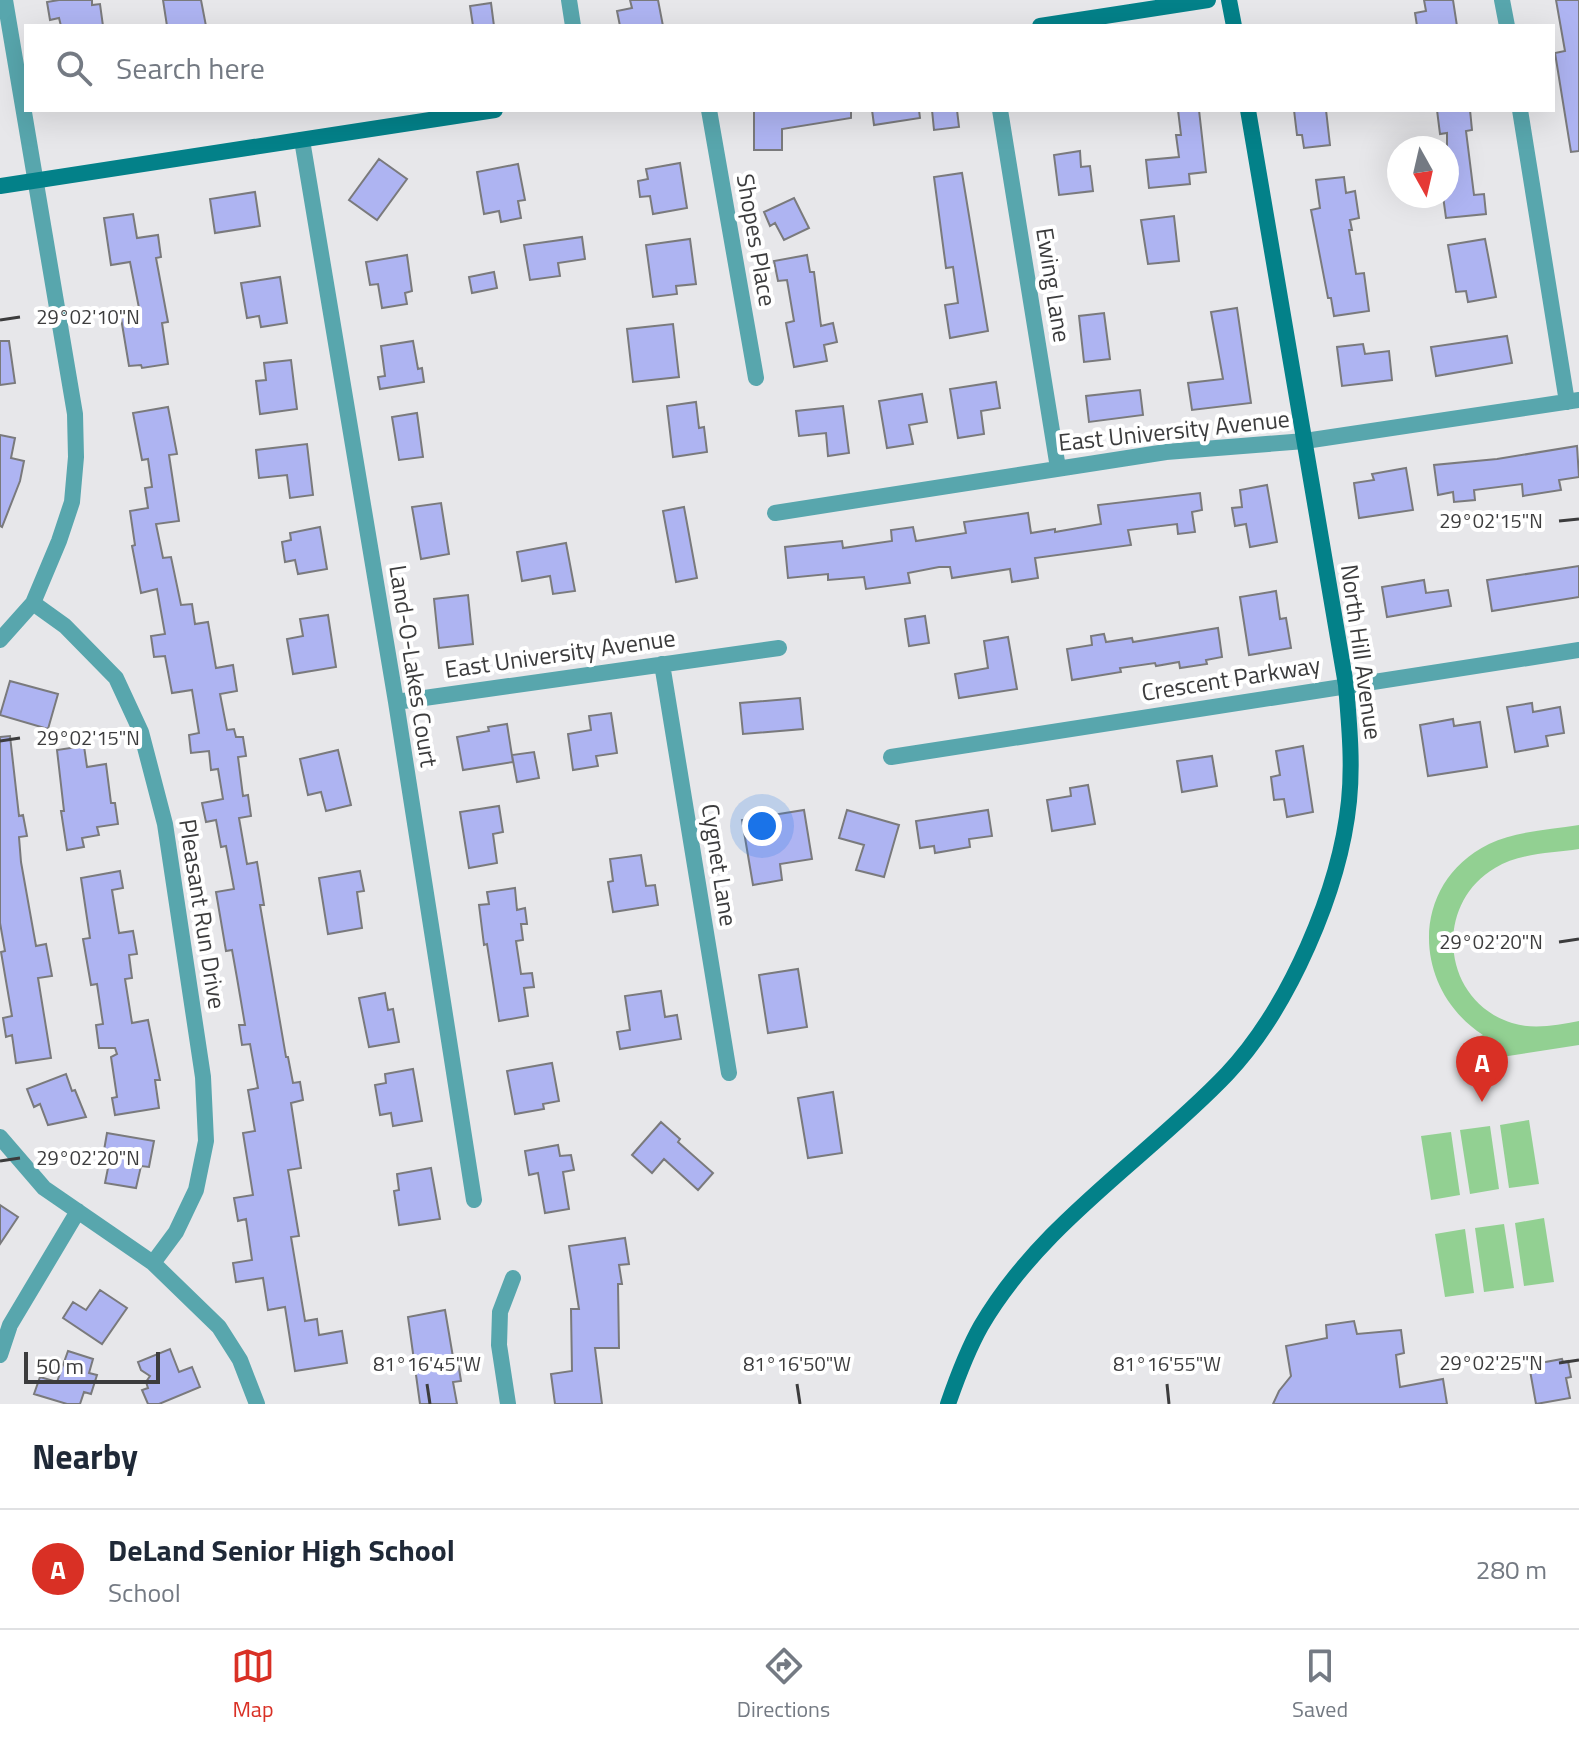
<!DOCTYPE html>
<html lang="en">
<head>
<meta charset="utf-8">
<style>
	:root { --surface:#fff; --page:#f2f2f3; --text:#1f2937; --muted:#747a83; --line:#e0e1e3; --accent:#d93025 }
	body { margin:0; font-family:"Titillium Web",sans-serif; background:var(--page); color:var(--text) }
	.compass { position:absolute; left:1387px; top:136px; width:72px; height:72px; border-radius:50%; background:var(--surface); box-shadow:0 8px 32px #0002; rotate:172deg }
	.scale { position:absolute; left:24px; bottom:20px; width:136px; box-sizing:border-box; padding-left:8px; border:4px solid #3c3c3d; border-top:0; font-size:22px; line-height:28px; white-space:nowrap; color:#3c3c3d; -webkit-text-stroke:6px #fff; paint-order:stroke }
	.you { position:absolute; left:762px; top:826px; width:28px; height:28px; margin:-20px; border:6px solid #fff; border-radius:50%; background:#1a73e8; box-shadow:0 0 0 12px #1a73e833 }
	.badge { display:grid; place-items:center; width:52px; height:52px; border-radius:50%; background:var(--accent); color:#fff; font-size:26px; font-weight:700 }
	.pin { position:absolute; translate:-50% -66px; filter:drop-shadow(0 2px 4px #0008) }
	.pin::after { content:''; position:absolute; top:42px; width:28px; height:24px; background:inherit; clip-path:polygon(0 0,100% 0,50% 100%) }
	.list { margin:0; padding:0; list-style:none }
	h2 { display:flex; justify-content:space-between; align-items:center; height:104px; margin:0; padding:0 32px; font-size:34px }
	h2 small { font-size:26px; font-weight:400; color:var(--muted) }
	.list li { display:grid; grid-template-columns:52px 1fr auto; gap:24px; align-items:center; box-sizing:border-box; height:120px; padding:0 32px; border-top:2px solid var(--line) }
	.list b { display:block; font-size:30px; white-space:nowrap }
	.list p { margin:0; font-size:26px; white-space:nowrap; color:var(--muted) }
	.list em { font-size:26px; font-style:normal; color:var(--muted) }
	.icon { flex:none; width:44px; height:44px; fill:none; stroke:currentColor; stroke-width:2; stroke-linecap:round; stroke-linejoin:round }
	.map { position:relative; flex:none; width:1579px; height:1404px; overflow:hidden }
	.search { position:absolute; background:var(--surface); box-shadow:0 8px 32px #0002; left:24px; right:24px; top:24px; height:88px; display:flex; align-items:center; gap:20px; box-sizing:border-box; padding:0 28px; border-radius:0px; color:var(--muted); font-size:30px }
	.sheet { height:224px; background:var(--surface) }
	nav { display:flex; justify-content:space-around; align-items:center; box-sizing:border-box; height:112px; border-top:2px solid var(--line); background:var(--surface); font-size:22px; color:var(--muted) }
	nav a { display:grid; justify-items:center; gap:4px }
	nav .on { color:var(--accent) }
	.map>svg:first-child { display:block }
</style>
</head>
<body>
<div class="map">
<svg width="1579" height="1404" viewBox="0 0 1579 1404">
	<rect width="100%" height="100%" fill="#e7e7ea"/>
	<path fill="#92d092" d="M1579,825V849C1552,853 1519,853 1495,868C1433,904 1441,1001 1512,1023C1534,1030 1557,1025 1579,1021V1045L1476,1061L1473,1038L1483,1035C1412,989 1408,884 1489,844C1516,831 1549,830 1579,825Z
		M1529,1120L1539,1184L1509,1188L1500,1125Z
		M1490,1126L1499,1189L1470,1194L1460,1130Z
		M1451,1132L1460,1195L1431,1200L1421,1136Z
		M1544,1218L1554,1282L1524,1286L1515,1223Z
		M1504,1224L1514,1288L1484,1292L1475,1228Z
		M1465,1229L1474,1293L1445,1297L1435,1234Z"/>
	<path fill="#aeb4f2" stroke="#7a7a7c" stroke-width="2" d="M59,0H92V5L100,4L103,26H61L59,18L50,20L47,2Z
		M163,0H201L206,26H167Z
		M630,0H658L663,26H620L617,11L632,8Z
		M1424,0H1453L1457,26H1417L1415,13L1426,11Z
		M1556,0H1579V151L1571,152L1555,53L1565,51Z
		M491,3L494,26H473L470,6Z
		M754,110H851V118L782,129V150H754Z
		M872,110H919L920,118L874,125Z
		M932,110H957L959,127L934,130Z
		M1178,110H1199L1206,172L1189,174L1190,184L1149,188L1146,160L1179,157L1176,135H1181Z
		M1294,110H1326L1330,145L1304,148L1302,135H1297Z
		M1437,110H1470L1472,130L1466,131L1474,195L1484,194L1486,214L1446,218L1443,196H1447V133L1440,134Z
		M1080,151L1081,167L1090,166L1093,191L1059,195L1054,155Z
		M379,159L407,179L377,220L349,200Z
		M680,163L687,208L653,214L650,196L640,197L638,181L648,179L646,169Z
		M518,164L525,200L518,201L521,218L501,222L499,211L484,214L477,172Z
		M962,173L988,331L950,338L945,305L958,303L953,267L946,268L934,177Z
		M1344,177L1346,193L1355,191L1359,218L1350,220L1352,230H1349L1356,274L1364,273L1369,311L1334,316L1331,298H1328L1311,210L1320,208L1316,180Z
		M255,192L260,226L215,233L210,199Z
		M794,198L809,228L784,240L775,223L770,226L764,212Z
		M133,214L137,238L158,235L161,257L156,258L168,322L162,323L168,364L142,368L141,365L129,366L120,312L139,308L130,262L111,265L104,218Z
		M1174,216L1179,261L1148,264L1141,220Z
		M582,237L585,259L558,263L560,276L530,280L524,245Z
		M690,239L696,284L676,286L677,294L653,297L646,245Z
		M1485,239L1496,297L1468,302L1466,291L1456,292L1448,245Z
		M407,255L412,291L405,293L407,304L382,308L378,284L370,285L366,262Z
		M807,255L810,272H814L821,326L833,323L837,342L824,345L827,361L794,367L786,323L794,321L787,280L778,281L774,261Z
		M494,272L497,288L472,293L469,277Z
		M280,277L287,323L261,327L259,316L247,318L241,283Z
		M1237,308L1251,403L1192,410L1188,383L1223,379L1211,312Z
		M1104,313L1110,359L1084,362L1079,316Z
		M673,324L679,377L633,382L627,329Z
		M1507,336L1512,363L1436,376L1431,347Z
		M0,341H9L15,383L0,385Z
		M413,341L418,369L422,368L424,382L380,389L378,377L385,376L381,346Z
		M1363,344L1365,354L1389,351L1392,380L1342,386L1337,347Z
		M291,360L297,409L260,414L256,381L266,380L264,363Z
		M996,382L1000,408L981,411L984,434L958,438L950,389Z
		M1140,390L1143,415L1089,422L1086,396Z
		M922,394L927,422L909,425L913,444L887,448L879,401Z
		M696,402L699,428L704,427L707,452L673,457L667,406Z
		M843,406L849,453L828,456L826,433L799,436L796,411Z
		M168,407L177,454L169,455L179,521L156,524L163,558L171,557L181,605L192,604L195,624L208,622L216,668L233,665L237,691L220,694L227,730L234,729L236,737H243L246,756L238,757L243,796L248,795L251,816L239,818L247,864L257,862L264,905H260L286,1057H288L293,1083L300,1082L303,1100L291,1103L301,1168L288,1170L299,1236L291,1237L305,1321L317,1319L319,1335L342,1331L347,1363L295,1371L285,1307L268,1310L263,1278L236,1282L233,1263L252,1260L246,1219L238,1221L234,1198L253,1195L243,1133L255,1131L248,1090L258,1088L250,1044L242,1045L239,1025H245L237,978L232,950L226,951L216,892L234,889L226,846L221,847L216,820L206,822L202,803L223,799L218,769L211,770L209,751L191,753L189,735L199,733L192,690L172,693L165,656L154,657L151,636L165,634L157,589L141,593L132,546L135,545L130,511L148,508L145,488L152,487L148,459L142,460L133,413Z
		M417,413L423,457L399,460L392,417Z
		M0,435L15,438L11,458L24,461L20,481L2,527L0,526Z
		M307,444L313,495L290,498L287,475L259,478L256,450Z
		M1577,446L1579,477L1559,480L1561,490L1523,496L1522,484L1474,490L1475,500L1454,502L1453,492L1438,495L1434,465L1497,459Z
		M1406,468L1413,510L1359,518L1354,483L1374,480L1372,474Z
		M1267,485L1277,542L1250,547L1246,524L1235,526L1232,508L1242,507L1240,490Z
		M1200,493L1202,510L1192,512L1195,532L1178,534L1177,524L1128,530L1131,545L1035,558L1038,578L1012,582L1010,569L952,578L950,567H939L908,573L910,583L866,589L864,577L828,580V574L788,578L785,547L842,541L843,548L892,541L891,530L913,527L916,541L966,533L964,522L1028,513L1031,533L1055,529V532L1101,524L1098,505Z
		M441,503L449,554L421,559L412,507Z
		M684,507L697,578L676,582L663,511Z
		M320,527L327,569L298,574L295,560L285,562L282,542L291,540L290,533Z
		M566,543L575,591L553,594L550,576L522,581L517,552Z
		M1579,566V597L1492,611L1487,580Z
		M1424,580L1426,593L1448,590L1451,606L1387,617L1382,587Z
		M1276,591L1280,619L1286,618L1291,648L1249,655L1240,597Z
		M468,595L473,644L439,648L434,599Z
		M328,615L336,667L293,674L287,639L303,636L300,619Z
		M925,616L929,643L909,646L905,619Z
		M1218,628L1222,657L1206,660L1207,664L1180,668L1179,662L1156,666L1155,663L1120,668L1121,672L1072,680L1067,649L1092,645L1091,636L1104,634L1106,642L1132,638L1133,642Z
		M1008,637L1017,689L959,698L955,674L988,668L984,641Z
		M10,681L58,694L48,729L0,715Z
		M800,698L803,729L743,734L740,703Z
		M1532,703L1533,712L1560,707L1564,733L1546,736L1548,746L1515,752L1507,707Z
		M611,713L617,753L596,756L598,766L573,770L568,734L591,730L589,716Z
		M1453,719L1454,726L1480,722L1487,767L1428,776L1420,725Z
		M507,724L513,762L463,770L457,737L489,731L488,727Z
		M10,736L19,816L23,815L27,836L19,837L21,862L36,946L46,944L52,976L38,978L51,1058L16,1063L12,1035L6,1037L3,1018L12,1016L1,952L5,951L0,923V737Z
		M84,746L87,767L106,764L111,803H115L118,824L97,827L99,835L82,838L84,847L67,850L61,811H64L57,750Z
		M1303,746L1313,812L1287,817L1284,799L1274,800L1271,777L1280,775L1276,751Z
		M338,750L351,805L326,811L321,792L308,795L300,759Z
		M534,752L539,778L517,782L512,755Z
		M1212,756L1217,786L1182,792L1177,761Z
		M1088,785L1095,824L1052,831L1047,800L1071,796L1070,788Z
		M499,806L503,832L493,834L497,863L469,868L460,812Z
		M804,810L812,859L780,864L782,880L753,885L742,820Z
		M847,810L899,825L884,877L856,870L864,845L839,838Z
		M988,810L992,836L969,839L970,847L935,853L934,846L920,848L916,821Z
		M641,855L646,886L655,885L658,905L613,912L608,882L613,881L610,859Z
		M120,871L123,888L112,890L119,933L133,931L137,954L129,955L132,978L125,979L132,1023L148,1020L160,1080H155L159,1108L115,1115L112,1098L117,1097L111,1057L117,1054L115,1048H99L96,1025L103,1024L97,984L91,985L83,939L90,938L81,878Z
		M360,871L364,891L357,892L362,928L328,934L319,878Z
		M515,888L517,910L525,908L527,924H521L523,940L516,941L521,974L532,973L534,987L524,988L528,1016L499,1021L487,944L484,945L479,905L489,904L487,892Z
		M798,969L807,1027L768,1033L759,975Z
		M661,991L665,1017L677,1015L681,1039L620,1049L617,1032L630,1030L625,996Z
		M385,993L388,1010L393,1009L399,1042L369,1047L359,998Z
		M552,1063L559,1101L543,1104L544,1109L515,1114L507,1071Z
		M413,1069L422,1121L393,1126L391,1113L380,1115L375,1085L386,1083L385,1074Z
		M66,1074L72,1091L75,1090L86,1117L48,1125L40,1104L34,1107L27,1089Z
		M833,1092L842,1153L808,1158L798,1098Z
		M661,1122L680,1139L678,1142L713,1173L698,1190L664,1159L652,1173L632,1155Z
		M107,1133L154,1141L149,1167L141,1166L136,1188L105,1183L110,1158L103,1156Z
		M558,1145L560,1156L571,1155L574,1170L563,1172L569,1209L545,1213L538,1173L529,1175L525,1151Z
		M431,1168L440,1219L399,1225L394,1191L399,1190L397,1174Z
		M0,1205L18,1217L0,1244Z
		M625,1238L629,1264L619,1265L622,1284H618L619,1348H595L602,1404H555L551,1374L572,1371L571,1309H579L569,1246Z
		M100,1290L127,1308L102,1344L63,1318L73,1302L86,1310Z
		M445,1310L454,1363L458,1362L461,1381L453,1382L457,1404H420L408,1317Z
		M1354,1321L1357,1334L1401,1330L1404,1353L1396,1355L1400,1387L1443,1379L1447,1404H1273L1279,1391L1291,1376L1286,1346L1327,1338L1326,1325Z
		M170,1349L179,1372L192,1367L200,1387L159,1404H148L142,1390L148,1388L146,1382L150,1376L141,1370L138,1362Z
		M68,1351L93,1359L89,1373L97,1375L91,1394L84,1392L80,1404H67L34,1394L40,1377L57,1382Z
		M1562,1359L1563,1362L1568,1361L1571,1377L1566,1378L1570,1398L1536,1404L1529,1365Z"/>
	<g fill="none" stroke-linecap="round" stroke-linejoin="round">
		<path stroke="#58a6ad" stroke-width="16" d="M569,0L573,26
			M1502,0L1507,26
			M709,110L756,378
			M1000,110L1058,468
			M1520,110L1567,402
			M302,140L396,702L474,1200
			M775,513L1166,452L1305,441L1579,400
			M33,603L65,626L116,678L141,732L165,824L203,1077L206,1141L196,1190L176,1232L153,1263
			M0,640L33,603L59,541L72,502L76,457L75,414L5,0
			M662,664L729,1073
			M396,702L779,648
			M891,757L1579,650
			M0,1137L44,1188L153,1263L219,1327L240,1360L257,1404
			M0,1355L10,1325L78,1211
			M508,1404L499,1345L500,1312L513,1278"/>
		<path stroke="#038189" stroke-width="16" d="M1229,0L1234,26
			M1040,26L1208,0
			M0,186L495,110
			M948,1404C957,1378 968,1349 981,1326C1041,1223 1147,1158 1227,1074C1289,1008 1340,890 1349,801C1353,762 1349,723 1346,685L1248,110"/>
	</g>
	<path fill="none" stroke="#3c3c3d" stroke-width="3" d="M0,320L20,317M1559,521L1579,519M0,741L20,738M1559,942L1579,939M0,1161L20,1158M1559,1363L1579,1360M427,1384L430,1404M797,1384L800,1404M1167,1384L1169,1404"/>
	<g text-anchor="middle" stroke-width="8" stroke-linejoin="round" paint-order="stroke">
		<g font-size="24" fill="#3c3c3d" stroke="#fff">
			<text transform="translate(756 240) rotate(80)" y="8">Shopes Place</text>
			<text transform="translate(1053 285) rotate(81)" y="8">Ewing Lane</text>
			<text transform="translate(1174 431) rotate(-6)" y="8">East University Avenue</text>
			<text transform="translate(1361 652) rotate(82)" y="8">North Hill Avenue</text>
			<text transform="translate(560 654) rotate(-8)" y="8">East University Avenue</text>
			<text transform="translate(413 666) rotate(81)" y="8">Land-O-Lakes Court</text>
			<text transform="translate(1231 679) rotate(-9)" y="8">Crescent Parkway</text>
			<text transform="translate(719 865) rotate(81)" y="8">Cygnet Lane</text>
			<text transform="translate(202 914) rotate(81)" y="8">Pleasant Run Drive</text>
		</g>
	</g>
	<g font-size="20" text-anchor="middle" fill="#3c3c3d" stroke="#fff" stroke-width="8" stroke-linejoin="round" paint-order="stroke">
		<text x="88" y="324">29°02'10"N</text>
		<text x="1491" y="528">29°02'15"N</text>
		<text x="88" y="745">29°02'15"N</text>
		<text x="1491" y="949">29°02'20"N</text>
		<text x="88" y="1165">29°02'20"N</text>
		<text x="1491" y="1370">29°02'25"N</text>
		<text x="427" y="1371">81°16'45"W</text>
		<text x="797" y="1371">81°16'50"W</text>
		<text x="1167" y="1371">81°16'55"W</text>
	</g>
</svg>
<svg class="compass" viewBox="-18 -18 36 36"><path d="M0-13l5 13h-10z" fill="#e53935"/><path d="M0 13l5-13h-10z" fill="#747a83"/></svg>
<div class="scale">50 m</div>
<div class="you"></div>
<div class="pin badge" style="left:1482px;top:1102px">A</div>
<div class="search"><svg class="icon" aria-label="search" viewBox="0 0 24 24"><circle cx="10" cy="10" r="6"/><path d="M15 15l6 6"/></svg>Search here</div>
</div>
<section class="sheet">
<h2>Nearby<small></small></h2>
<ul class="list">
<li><span class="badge">A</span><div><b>DeLand Senior High School</b><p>School</p></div><em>280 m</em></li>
</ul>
</section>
<nav>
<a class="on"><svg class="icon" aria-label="map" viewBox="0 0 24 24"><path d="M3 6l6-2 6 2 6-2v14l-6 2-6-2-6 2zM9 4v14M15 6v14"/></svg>Map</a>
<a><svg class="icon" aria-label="directions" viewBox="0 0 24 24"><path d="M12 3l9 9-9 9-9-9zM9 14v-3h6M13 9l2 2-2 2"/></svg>Directions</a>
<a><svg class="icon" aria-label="saved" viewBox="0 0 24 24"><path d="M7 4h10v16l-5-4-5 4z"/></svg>Saved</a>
</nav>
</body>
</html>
